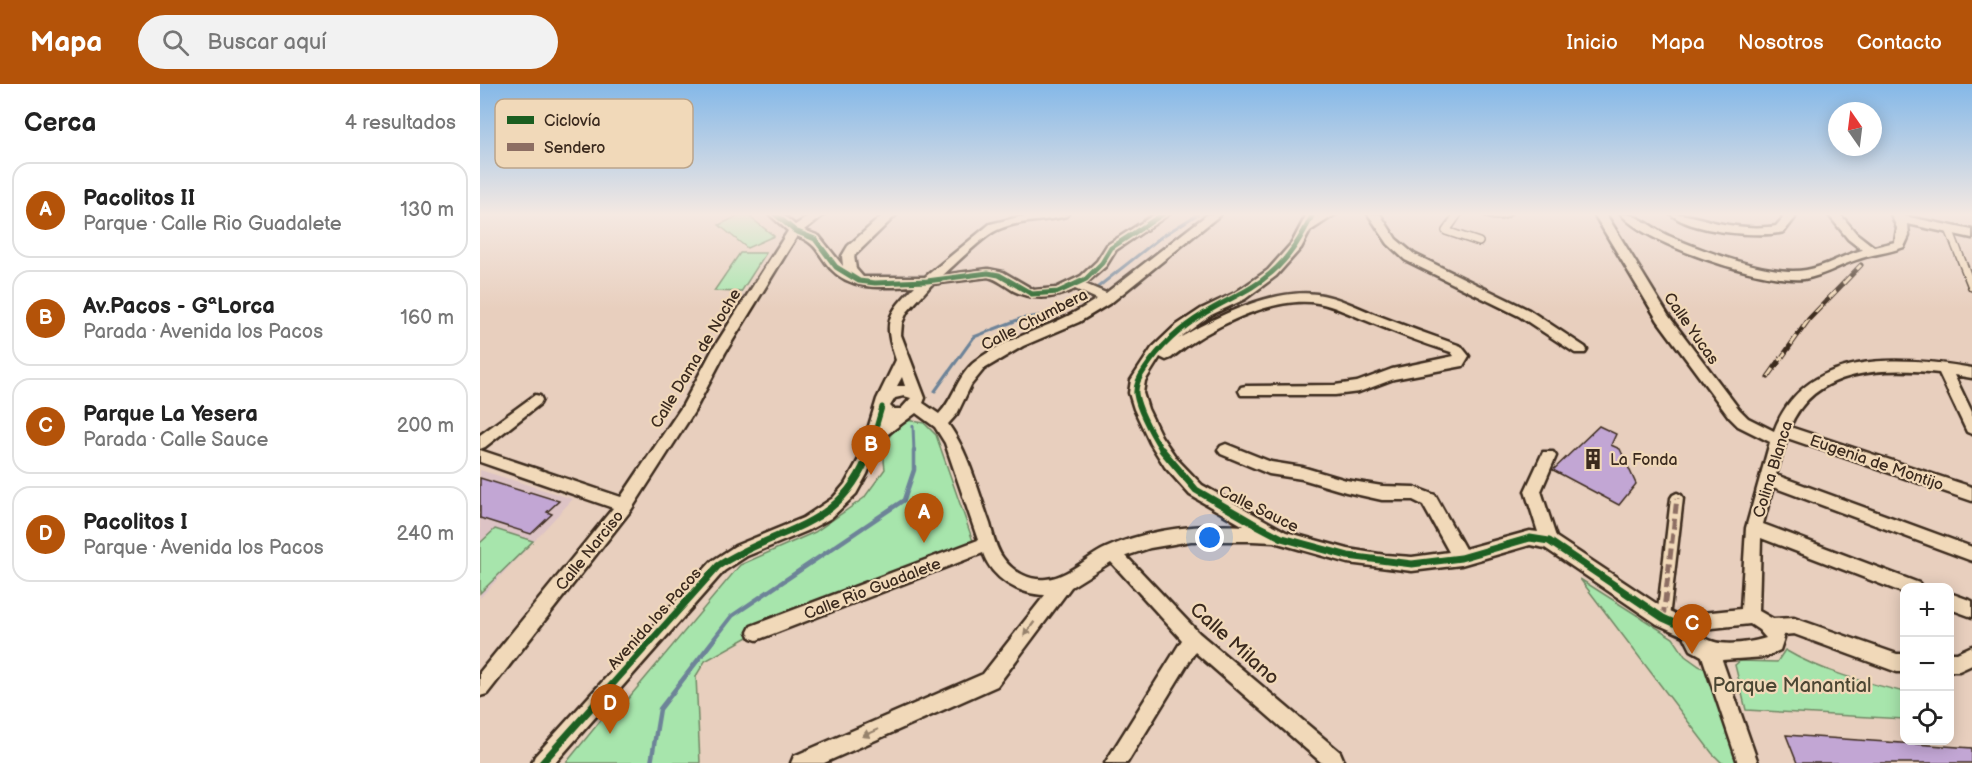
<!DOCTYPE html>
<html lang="es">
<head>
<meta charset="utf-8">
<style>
	:root { --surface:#fff; --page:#f2f2f2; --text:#222; --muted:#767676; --line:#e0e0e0; --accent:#b45309 }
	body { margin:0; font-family:"Balsamiq Sans",sans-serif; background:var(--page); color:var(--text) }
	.controls { position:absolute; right:18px; bottom:18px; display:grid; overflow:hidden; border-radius:12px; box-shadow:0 3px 15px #0003 }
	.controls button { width:54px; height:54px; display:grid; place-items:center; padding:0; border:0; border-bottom:2px solid var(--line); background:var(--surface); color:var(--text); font:30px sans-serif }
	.compass { position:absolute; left:1348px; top:18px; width:54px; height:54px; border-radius:50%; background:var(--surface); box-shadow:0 3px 15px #0003; rotate:346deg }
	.you { position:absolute; left:730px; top:454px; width:21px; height:21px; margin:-15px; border:4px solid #fff; border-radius:50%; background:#1a73e8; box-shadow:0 0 0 9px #1a73e833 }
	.badge { display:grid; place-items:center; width:39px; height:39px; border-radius:50%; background:var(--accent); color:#fff; font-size:20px; font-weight:700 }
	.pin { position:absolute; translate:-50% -50px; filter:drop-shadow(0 2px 3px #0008) }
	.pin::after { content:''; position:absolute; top:32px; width:21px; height:18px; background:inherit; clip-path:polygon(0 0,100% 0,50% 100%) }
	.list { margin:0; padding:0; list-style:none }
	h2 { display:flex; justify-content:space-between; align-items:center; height:78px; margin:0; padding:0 24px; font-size:26px }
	h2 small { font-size:20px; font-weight:400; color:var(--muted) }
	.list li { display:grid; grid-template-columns:39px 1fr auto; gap:18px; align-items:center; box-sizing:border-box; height:96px; margin:0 12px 12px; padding:0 12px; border:2px solid var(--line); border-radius:18px }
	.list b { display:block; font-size:22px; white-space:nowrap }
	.list p { margin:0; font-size:20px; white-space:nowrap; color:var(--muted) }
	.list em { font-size:20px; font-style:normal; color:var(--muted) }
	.icon { flex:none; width:33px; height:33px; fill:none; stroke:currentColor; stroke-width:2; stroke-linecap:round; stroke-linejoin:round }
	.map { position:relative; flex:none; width:1492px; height:679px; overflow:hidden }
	header { display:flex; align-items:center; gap:36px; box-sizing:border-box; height:84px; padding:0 30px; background:var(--accent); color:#fff }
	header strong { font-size:28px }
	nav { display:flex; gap:33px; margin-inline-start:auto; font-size:21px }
	.search { width:420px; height:54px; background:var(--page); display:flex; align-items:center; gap:15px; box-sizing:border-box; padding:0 21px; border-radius:33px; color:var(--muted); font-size:22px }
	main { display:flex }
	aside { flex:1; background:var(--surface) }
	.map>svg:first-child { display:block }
</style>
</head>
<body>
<header>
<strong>Mapa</strong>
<div class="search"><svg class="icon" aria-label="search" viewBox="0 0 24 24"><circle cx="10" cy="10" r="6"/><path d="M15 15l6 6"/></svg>Buscar aquí</div>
<nav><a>Inicio</a><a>Mapa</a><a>Nosotros</a><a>Contacto</a></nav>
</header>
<main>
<aside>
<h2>Cerca<small>4 resultados</small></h2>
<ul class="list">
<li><span class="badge">A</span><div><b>Pacolitos II</b><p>Parque · Calle Rio Guadalete</p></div><em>130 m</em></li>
<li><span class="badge">B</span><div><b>Av.Pacos - GªLorca</b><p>Parada · Avenida los Pacos</p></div><em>160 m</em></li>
<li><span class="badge">C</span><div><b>Parque La Yesera</b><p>Parada · Calle Sauce</p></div><em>200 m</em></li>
<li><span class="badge">D</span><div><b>Pacolitos I</b><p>Parque · Avenida los Pacos</p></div><em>240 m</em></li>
</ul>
</aside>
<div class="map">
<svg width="1492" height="679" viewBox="0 0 1492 679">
	<rect width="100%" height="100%" fill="#e8cfbe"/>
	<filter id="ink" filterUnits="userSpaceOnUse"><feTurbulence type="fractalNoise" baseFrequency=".0167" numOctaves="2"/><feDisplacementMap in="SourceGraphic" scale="12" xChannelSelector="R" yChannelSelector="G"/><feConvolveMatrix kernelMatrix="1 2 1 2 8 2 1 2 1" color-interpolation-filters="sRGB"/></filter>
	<g filter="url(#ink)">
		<path fill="#ddc3c5" d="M0,386L93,415L0,514Z"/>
		<path fill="#a7e5ac" stroke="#718865" stroke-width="1.5" d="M262,130H266L294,152L267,164L239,141Z
			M260,169H286L261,208L234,207Z
			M426,336L444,339L456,351L493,457L277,548L225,577L216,592L220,679H86L130,625L136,629L260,481L335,448L384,414L405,385C401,360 407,351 426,336Z
			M15,445L53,457L0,509V459Z
			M1100,495L1193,554L1205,572L1219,582L1234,589L1260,679H1242L1232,669Z
			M1305,566C1340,587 1384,598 1424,608V635L1266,626L1255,581L1260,577L1297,578Z"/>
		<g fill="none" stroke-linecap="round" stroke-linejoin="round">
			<path stroke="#6d8398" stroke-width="3" d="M618,203L681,153L718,130
				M455,307L494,253L540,235L577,229L605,213
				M433,342L434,368"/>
			<path stroke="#6d8398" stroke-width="4.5" d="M171,679L180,625L252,532L424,416L434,386V366"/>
		</g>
		<path fill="#c2a6d4" stroke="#3b2a1e" stroke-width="1.5" d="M1119,342L1136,350L1131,361L1140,365L1156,400L1139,421L1073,386Z
			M0,394L48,409L50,408L79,417L67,428L72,430L51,450L0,434Z
			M1306,651L1492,664V679H1317Z"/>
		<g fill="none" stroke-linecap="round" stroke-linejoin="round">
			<defs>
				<path id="service" d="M978,130L966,147L999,158
					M1469,145L1492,203"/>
				<path id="pedestrian" d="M1197,409L1201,411L1203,414L1189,534L1187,538L1183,540L1179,538L1177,534L1191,414L1193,411Z"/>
				<path id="minor" d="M289,130H302L315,141L332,130H345L324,146L339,152L363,182L362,172L368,162L404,130H417L374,172L376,185L383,193H445L510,140L539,133L588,130L586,132C564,138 538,136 517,146C502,153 477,179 463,191L508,185L523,188L554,206L576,204L601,192L617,177L627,161L675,130H689L636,166L626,182L605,200L626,209L728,130H741L632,218L599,238L543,262L504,285L491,301L477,330L468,340C489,369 498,407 510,440C513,451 516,465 523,474C533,488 549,497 566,495C589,493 606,473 626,464C669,445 718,440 764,442L710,411L685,383L670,359L654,325L649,309L651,296L672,264L694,243L721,225L755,209L788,186L812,159L827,130H839L837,133L842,130H856L830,147L821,164L796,192L765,215L731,231L698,255C734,233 793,204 837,210C857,213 875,222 894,230C923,241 952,252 981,262L989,272L983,282L914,295L879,308L855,311H761L759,307L761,303L766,302L855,301L877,298L912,285L974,272L971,268C942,259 914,248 885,236C870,230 854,222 838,219C792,211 725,246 691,274L686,276L680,273L665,297L663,309L668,325L681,352L697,375L722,401L806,448L868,465L905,471L932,473L969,468L943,421L933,416H902L866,408L822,395L789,390L741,370L738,366L741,362L746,360L791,378L822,383L866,396L902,402L934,403L955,411L985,465L1050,447L1058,448L1045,407L1063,368H1073L1076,372L1061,407L1076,453L1189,528L1207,536L1222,529L1261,525L1266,444L1290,358L1258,342L1249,333L1178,237L1114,130H1126L1188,231L1259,325L1268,334L1294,347C1325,264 1420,272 1492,284V294L1474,291L1492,328V350L1487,348L1459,289C1404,283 1334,284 1310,343L1492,403V417L1307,354L1296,391L1492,463V477L1293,403L1283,440L1439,499L1442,504H1424V509L1281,454L1279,527L1293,535L1314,534L1417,570H1424V588H1417L1314,550L1303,551L1304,554L1300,566L1285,573L1242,576L1278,679H1258L1222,572L1211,566L1204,552L1177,540L1065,464L1050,461L981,481L932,487L868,479L794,458L772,457H711L670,464L646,472L719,549L860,668L863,675L861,679H842L715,568L647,679H625L702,556L631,478L591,503L517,602L344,679H311L314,672L503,590L565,511C538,510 512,495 503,469L277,556L271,554L268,548L271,542L498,456L465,359L455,343L436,329L401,355L387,390L376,410L351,434L327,447L267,472L244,487L75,679H52L55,672L232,477L255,462L323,434L353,414L365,400L379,375L397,315L416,276C403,238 407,230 435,202C406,203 372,208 350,184C337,169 338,160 317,152L245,269L214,328L151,426L7,610L0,612V588L133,424L0,378V366L141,413L203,321L233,265L308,147ZM508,193C518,195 525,202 534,207C554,217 574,215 595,205L617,215C607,221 598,227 588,232C558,247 523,256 496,277C478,290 474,315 459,330L443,319L445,314L421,251L422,239L427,228L452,200ZM422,293L425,302H417ZM424,312L431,314L421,325H413L410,322L415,314ZM1270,540L1279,546L1286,554C1270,559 1234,565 1222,551L1223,545Z
					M888,130H900L916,155L934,170L1049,226L1105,263L1107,266L1105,269H1095L1039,232L925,176L908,160Z
					M1004,130H1030C1024,136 1010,136 1004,130Z
					M1141,130C1158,129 1173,145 1189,152C1224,167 1289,192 1326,186C1345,183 1363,171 1382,166L1368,155L1348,130H1360L1376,149L1394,163L1415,158L1417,144L1411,130H1423L1424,132L1492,146V154L1428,140L1429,152L1424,163C1409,169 1391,170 1376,176C1358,182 1343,192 1324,195C1284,199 1166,161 1141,130Z
					M1191,130C1208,129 1222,135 1238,139C1257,143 1277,145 1296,142L1303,134L1302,130H1314L1315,134L1304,148C1279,154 1210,148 1191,130Z
					M55,311L60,312L62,316L60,320L5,363L0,365V351Z
					M1470,509L1492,517V533L1470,525Z
					M1492,562V581L1479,587H1470V569H1477Z"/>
			</defs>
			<use href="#service" stroke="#3b2a1e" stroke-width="10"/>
			<use href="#pedestrian" stroke="#3b2a1e" stroke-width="5"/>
			<use href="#minor" stroke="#3b2a1e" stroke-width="5"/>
			<use href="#service" stroke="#f1d9b9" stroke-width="7"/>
			<use href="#pedestrian" fill="#f1d9b9" fill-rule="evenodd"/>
			<use href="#minor" fill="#f1d9b9" fill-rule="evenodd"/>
			<defs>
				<path id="rail" d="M1288,293L1329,235L1381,181"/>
			</defs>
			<use href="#rail" stroke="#3b2a1e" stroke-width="5"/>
			<use href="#rail" stroke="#f1d9b9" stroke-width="3" stroke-dasharray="10" stroke-linecap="butt"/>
			<path stroke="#8d6e63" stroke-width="5" stroke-dasharray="10 5" stroke-linecap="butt" d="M1183,534L1197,414"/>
			<defs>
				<path id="cycleway-far1" d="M295,130L315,147L335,155L356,183L379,197L395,199L447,197L508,189L519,191L552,210L578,208L606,195L622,179L631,164L683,130
					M389,368L402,323
					M683,368C673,352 659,329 656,310C655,300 660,292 665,285C681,261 700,244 725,229C747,215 771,207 791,189C810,173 822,152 833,130"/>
				<path id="cycleway" d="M682,366L716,406L773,439L802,454L868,472L932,480L981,474L1050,454L1069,457L1183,534L1212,547
					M62,679L238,482C300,441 361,447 390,366"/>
			</defs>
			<use href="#cycleway-far1" stroke="#f1d9b9" stroke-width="8"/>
			<use href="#cycleway" stroke="#f1d9b9" stroke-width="10"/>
			<use href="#cycleway-far1" stroke="#1b5e20" stroke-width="5"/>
			<use href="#cycleway" stroke="#1b5e20" stroke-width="7"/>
		</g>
		<defs><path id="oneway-solid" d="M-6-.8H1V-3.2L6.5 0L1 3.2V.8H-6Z" transform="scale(1.5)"/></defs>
		<g fill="#96826c">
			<use href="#oneway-solid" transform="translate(549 545) rotate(127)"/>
			<use href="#oneway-solid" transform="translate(390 649) rotate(156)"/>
		</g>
	</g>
	<linearGradient id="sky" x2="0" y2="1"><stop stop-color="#84b8e8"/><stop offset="0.58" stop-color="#f5e9e2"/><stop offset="1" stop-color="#f5e9e2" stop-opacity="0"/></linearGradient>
	<rect width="1492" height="225" fill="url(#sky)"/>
	<defs>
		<symbol id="building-bare" viewBox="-9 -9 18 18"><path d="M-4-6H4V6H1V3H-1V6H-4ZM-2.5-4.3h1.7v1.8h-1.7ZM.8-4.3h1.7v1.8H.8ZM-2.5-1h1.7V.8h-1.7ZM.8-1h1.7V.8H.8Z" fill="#3b2a1e" stroke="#f1d9b9" stroke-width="2.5" paint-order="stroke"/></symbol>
	</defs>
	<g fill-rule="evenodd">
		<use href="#building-bare" x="1098" y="360" width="30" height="30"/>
	</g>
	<g text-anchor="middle" stroke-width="4.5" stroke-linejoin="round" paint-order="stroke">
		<g font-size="16" fill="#3b2a1e" stroke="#f1d9b9">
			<text transform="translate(554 235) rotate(-27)" y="6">Calle Chumbera</text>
			<text transform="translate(1212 244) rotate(55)" y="6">Calle Yucas</text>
			<text transform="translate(215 274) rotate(-59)" y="6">Calle Dama de Noche</text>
			<text transform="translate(1397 378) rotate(19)" y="6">Eugenia de Montijo</text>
			<text transform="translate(1292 385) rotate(-73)" y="6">Colina Blanca</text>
			<text transform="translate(779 424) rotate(26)" y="6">Calle Sauce</text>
			<text transform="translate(109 466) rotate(-51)" y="6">Calle Narciso</text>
			<text transform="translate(392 504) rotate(-21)" y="6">Calle Rio Guadalete</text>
			<text transform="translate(174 534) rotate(-48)" y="6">Avenida los Pacos</text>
		</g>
		<g font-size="16" fill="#3b2a1e" stroke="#f1d9b9" text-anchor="start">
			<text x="1130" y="381">La Fonda</text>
		</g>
		<g font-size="20" fill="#3b2a1e" stroke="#f1d9b9">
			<text transform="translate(755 559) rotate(42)" y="7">Calle Milano</text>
		</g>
		<g font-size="20" fill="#4b4633" stroke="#f1d9b9">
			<text x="1312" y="608">Parque Manantial</text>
		</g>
	</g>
	<rect x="15" y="15" width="198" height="69" rx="9" fill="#f1d9b9" stroke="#baa48a" stroke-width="1.5"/>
	<rect x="27" y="32" width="27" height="8" fill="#1b5e20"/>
	<rect x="27" y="59" width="27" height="8" fill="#8d6e63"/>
	<g font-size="16" fill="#3b2a1e">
		<text x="64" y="42">Ciclovía</text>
		<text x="64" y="69">Sendero</text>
	</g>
</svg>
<div class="controls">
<button>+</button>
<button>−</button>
<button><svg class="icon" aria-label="locate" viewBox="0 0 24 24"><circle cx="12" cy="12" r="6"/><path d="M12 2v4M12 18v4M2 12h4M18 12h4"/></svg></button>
</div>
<svg class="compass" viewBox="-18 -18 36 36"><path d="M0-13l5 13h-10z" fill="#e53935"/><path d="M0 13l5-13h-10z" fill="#767676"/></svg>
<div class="you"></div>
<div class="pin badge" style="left:444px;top:459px">A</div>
<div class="pin badge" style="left:391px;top:391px">B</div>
<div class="pin badge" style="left:1212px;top:570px">C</div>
<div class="pin badge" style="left:130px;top:650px">D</div>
</div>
</main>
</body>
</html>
